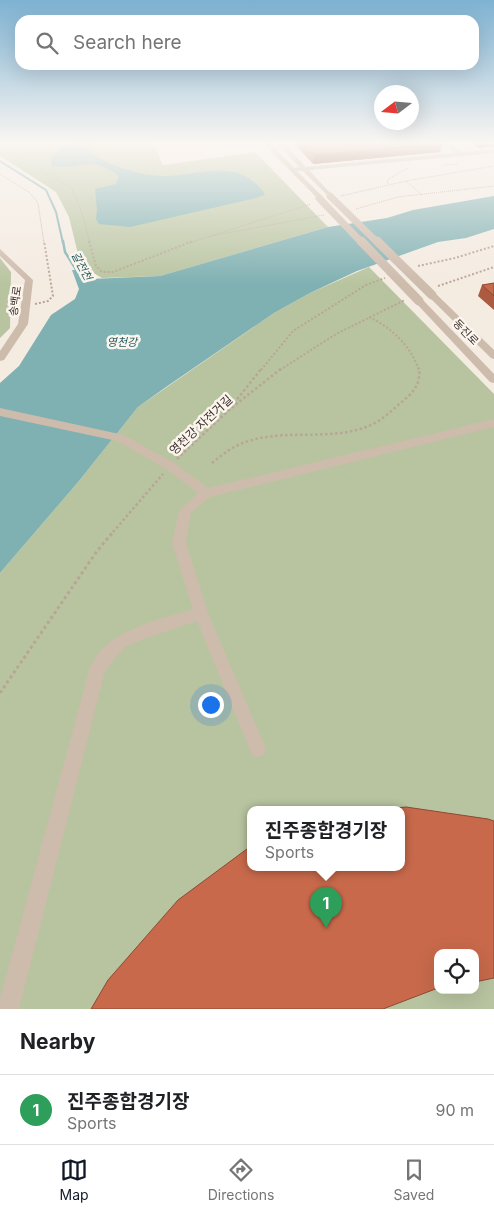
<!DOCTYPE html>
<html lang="en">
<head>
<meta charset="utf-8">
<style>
	:root { --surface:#fff; --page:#f6f6f6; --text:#202124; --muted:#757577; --line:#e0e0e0; --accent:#111827 }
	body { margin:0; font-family:Inter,"Noto Sans KR",sans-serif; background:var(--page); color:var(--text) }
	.controls { position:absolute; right:15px; bottom:15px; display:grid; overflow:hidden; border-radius:10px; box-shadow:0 5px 20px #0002 }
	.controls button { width:45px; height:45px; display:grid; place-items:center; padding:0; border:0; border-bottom:1px solid var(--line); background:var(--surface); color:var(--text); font:25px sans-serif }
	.compass { position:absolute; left:374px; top:85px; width:45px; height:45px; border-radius:50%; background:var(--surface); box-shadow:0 5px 20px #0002; rotate:254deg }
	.you { position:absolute; left:210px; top:704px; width:18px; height:18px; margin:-12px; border:4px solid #fff; border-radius:50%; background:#1a73e8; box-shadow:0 0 0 8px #1a73e833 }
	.badge { display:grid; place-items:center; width:32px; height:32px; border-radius:50%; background:var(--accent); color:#fff; font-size:16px; font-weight:700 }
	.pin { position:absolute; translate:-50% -41px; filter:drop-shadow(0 1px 2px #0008) }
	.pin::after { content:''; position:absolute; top:26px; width:18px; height:15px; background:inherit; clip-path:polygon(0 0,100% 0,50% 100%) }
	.popup { position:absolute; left:247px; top:806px; width:158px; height:65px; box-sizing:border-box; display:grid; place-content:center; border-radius:10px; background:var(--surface); filter:drop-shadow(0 1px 4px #0005); font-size:16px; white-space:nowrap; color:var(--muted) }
	.popup b { font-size:19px; color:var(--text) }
	.popup::after { content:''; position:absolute; left:50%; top:100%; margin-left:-10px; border:10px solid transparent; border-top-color:var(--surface) }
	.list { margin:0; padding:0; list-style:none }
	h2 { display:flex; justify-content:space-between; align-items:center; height:65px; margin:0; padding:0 20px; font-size:21px }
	h2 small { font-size:16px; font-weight:400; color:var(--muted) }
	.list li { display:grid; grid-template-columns:32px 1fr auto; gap:15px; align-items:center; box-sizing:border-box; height:70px; padding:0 20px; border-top:1px solid var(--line) }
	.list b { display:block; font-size:19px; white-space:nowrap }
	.list p { margin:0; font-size:16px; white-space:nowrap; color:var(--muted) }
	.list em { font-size:16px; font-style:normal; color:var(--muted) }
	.icon { flex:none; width:28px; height:28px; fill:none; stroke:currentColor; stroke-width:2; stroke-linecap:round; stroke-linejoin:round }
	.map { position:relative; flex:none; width:494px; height:1009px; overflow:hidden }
	.search { position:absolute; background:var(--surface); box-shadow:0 5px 20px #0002; left:15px; right:15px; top:15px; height:55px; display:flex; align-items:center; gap:12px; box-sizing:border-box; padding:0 18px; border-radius:15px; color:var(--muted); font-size:19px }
	.sheet { height:135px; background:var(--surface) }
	nav { display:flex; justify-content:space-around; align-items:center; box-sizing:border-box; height:70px; border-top:1px solid var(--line); background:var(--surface); font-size:14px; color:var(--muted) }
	nav a { display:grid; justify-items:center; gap:2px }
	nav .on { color:var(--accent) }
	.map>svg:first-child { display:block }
</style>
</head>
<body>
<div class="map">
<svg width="494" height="1009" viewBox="0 0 494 1009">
	<rect width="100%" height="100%" fill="#f4ebe1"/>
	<path fill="#b8c4a0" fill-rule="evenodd" d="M0,143H153L163,165L255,152L328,227L160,276L102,278L92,272L78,254L69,217L56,192L0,156Z
		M0,258L11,272L10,328L0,338Z
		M369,267L494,394V1009H0V573L79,481L138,407L274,313L310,293ZM251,809H401V867H251ZM438,953H475V990H438Z"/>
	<path fill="#7fb0b2" d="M73,143H89L87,148C100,164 142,176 162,176C192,177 230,159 255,183C259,187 263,190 265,195L256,198L130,227L99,224L96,219L97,209L95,189L116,184L119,176C86,153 83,171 52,166L51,157L62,148Z
		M494,196V229L466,238L438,242L357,271L310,293L274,313L166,387L138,407L79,481L0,573V383L19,366L51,315L75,299L79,289L72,270H83L90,279L160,276L328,227L387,218L413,210Z"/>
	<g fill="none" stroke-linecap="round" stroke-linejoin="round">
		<path stroke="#7fb0b2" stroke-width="2" d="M0,161L46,190L56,212L63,243"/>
		<path stroke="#7fb0b2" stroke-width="2.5" d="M63,241L65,252L79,274"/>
		<path stroke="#b9a596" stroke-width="1" stroke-dasharray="1 1" stroke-linecap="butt" d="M0,147L71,187L81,210L90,243
			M444,165L458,164
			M0,174L30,193L38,203L44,243
			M406,181L422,195
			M388,184L387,180L408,168
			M341,196L406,181L494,166
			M356,209L398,197L494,186
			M211,236L324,215
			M189,243L311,204"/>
		<path stroke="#b9a596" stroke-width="2" stroke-dasharray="2 2" stroke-linecap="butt" d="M89,241L96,266L102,272H113L193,241
			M418,266L455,258L494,246
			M438,286L494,267
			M35,304L48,301L53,296L44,241
			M369,317C392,328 410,345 419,370
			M261,370L293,331L366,285L385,278
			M280,370L336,334L405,300"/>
		<path stroke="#b9a596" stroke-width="2.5" stroke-dasharray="2.5 2.5" stroke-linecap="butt" d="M234,403L262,368
			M177,459L230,409L282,368
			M212,463C224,453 236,444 252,440C291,429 336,442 373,424C384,419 393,409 403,401C414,392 421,383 419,368
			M113,532L163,474"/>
		<path stroke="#b9a596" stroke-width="3" stroke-dasharray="3 3" stroke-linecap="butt" d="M0,693L97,551L114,531"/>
		<path fill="#cdbbac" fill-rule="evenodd" d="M263,143H270L294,168L299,167L277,143H284L306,167L454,153L442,143H449L462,152L494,149V153L309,170L332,195L334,196L330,198L303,171H297L322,196V200H319Z
			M0,249L33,280L28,324L4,360L0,361V351L18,324L25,280L0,256Z
			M432,292L435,293L494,350V359L491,358L429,297V293Z
			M419,298L422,299L494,374V383L490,382L416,303V299Z
			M0,408L124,435L174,463L208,488L494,419V427L210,497L191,513L186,543L208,613L266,749L264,755L258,757L252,755L197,621L146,638L125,647L105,671L19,1009H0V999L90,667C107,629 157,621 193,609L172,543L179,511L198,493L166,469L117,441L0,416Z"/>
		<path stroke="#cdbbac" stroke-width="7" d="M330,196L378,243
			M319,198L362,243"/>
		<path stroke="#cdbbac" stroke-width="9" d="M361,241L419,301
			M377,241L432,295"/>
	</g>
	<path fill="#ac5a40" d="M294,143H442L440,152L313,164Z
		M473,143H494V146L478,148Z
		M494,283V310L478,296L482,285Z"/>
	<path fill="#8c4a34" d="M442,143L440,152L313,164L314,155Z
		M479,143H494V146L478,148Z"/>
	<path fill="#c8694b" stroke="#8c4a34" d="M303,143H442L314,155Z
		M494,283V296L482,285Z
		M406,807L488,819L494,821V978L475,982V953H438V988L383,1009H91L108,980L178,900L251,846V867H401V809H386Z"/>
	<linearGradient id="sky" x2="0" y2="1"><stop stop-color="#7eb2d2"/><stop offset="0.5" stop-color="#faf6f2"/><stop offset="1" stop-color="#faf6f2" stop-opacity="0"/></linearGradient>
	<rect width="494" height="285" fill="url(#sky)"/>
	<g text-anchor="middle" stroke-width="5" stroke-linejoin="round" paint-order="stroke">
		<g font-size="11" font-style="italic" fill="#1f5a5e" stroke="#fbf5ee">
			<text transform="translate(82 266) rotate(62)" y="4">갈전천</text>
			<text x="122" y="346">영천강</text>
		</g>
		<g font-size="11" fill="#3b302b" stroke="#fbf5ee">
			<text transform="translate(15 301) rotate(-82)" y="4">송백로</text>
			<text transform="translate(466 332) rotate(46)" y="4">동진로</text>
		</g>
		<g font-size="12" fill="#3b302b" stroke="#fbf5ee">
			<text transform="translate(201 425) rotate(-43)" y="4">영천강 자전거길</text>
		</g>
	</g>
</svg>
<div class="controls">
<button><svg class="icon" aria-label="locate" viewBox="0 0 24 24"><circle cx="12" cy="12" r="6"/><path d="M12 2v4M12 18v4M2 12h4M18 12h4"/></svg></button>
</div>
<svg class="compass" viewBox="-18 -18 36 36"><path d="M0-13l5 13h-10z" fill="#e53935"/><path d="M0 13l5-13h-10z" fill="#757577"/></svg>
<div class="you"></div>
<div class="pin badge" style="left:326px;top:928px;background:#2e9e5b">1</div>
<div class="popup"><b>진주종합경기장</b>Sports</div>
<div class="search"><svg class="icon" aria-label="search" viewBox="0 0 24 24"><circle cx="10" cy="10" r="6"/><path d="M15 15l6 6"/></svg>Search here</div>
</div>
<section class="sheet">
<h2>Nearby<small></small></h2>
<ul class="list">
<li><span class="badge" style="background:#2e9e5b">1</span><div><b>진주종합경기장</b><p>Sports</p></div><em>90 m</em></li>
</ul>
</section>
<nav>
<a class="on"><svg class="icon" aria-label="map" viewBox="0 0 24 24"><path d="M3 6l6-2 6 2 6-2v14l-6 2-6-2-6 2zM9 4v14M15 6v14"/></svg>Map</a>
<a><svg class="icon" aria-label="directions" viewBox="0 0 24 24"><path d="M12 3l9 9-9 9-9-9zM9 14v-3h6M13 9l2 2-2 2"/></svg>Directions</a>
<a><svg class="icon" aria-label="saved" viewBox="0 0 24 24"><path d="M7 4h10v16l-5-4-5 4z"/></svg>Saved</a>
</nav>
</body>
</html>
